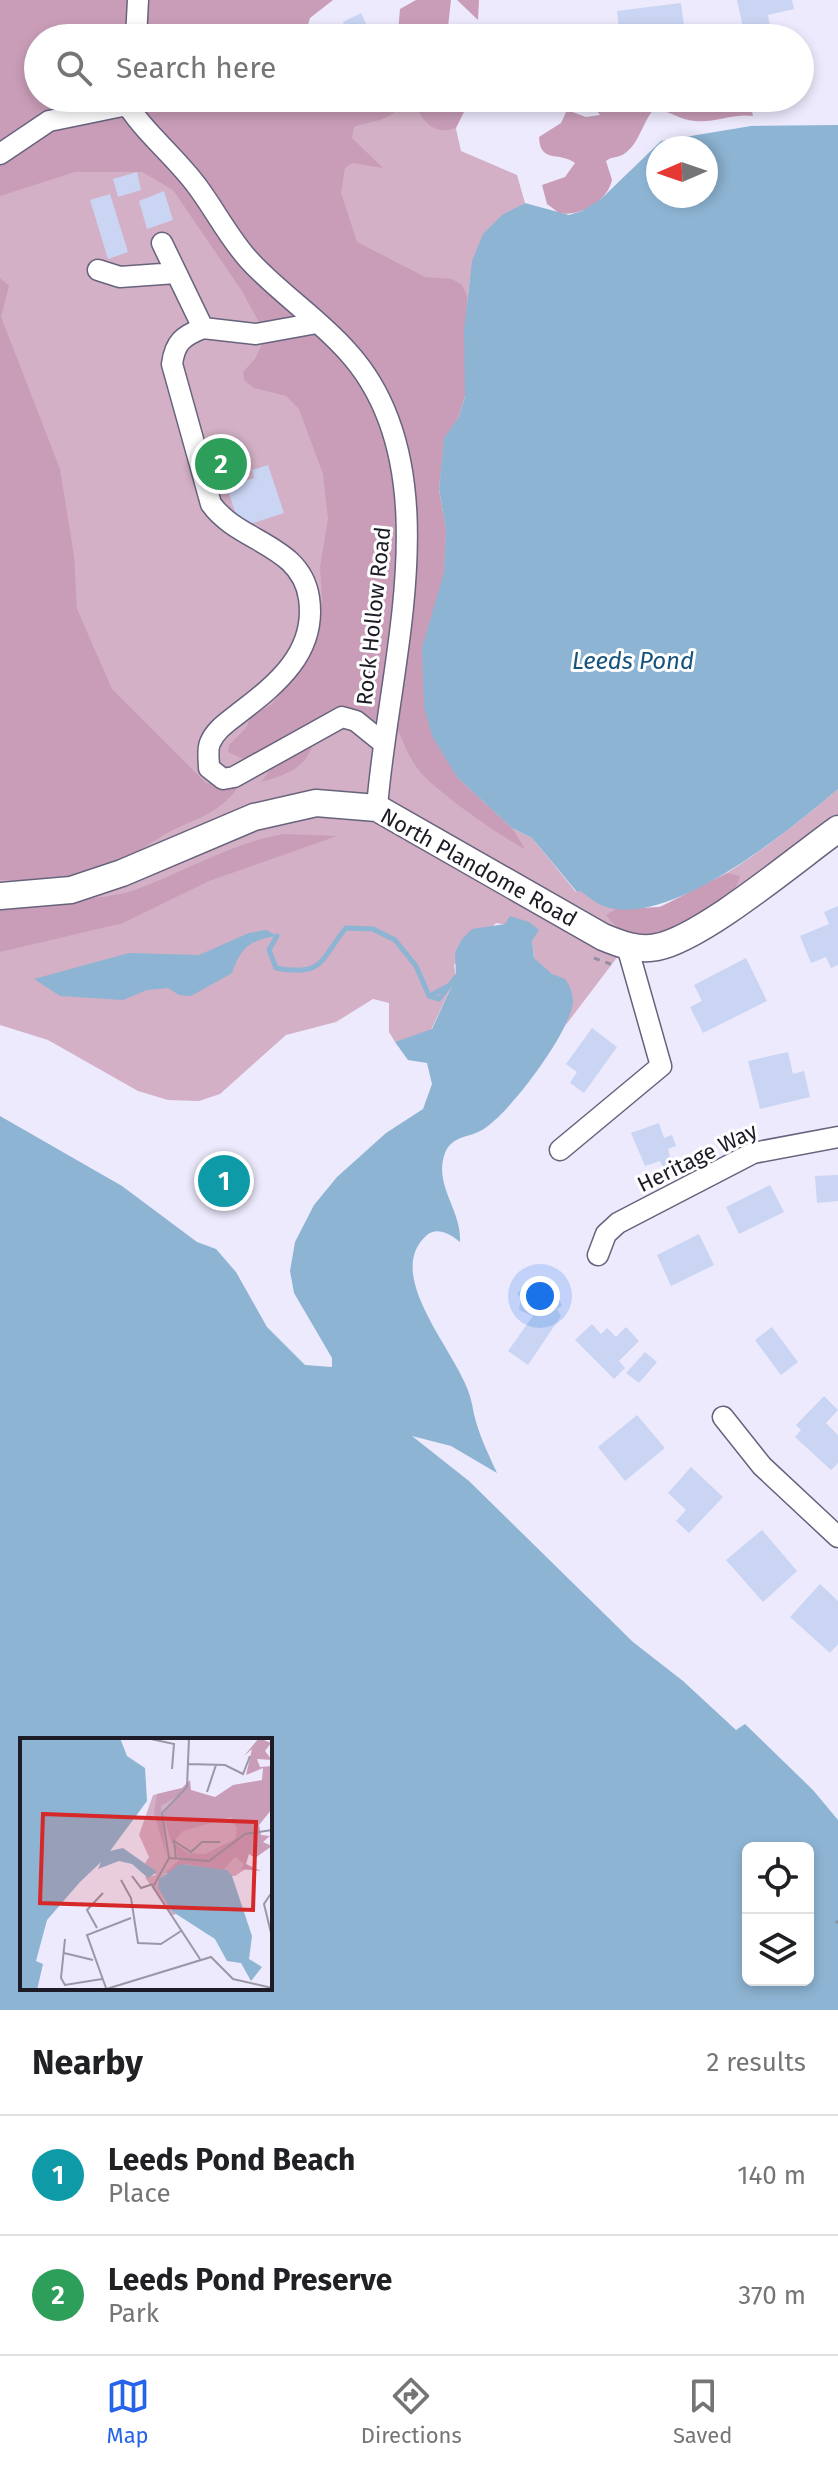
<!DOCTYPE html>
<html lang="en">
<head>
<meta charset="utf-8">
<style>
	:root { --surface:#fff; --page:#f2f2f2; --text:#202124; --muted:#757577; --line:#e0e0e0; --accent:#2563eb }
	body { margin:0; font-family:"Fira Sans",sans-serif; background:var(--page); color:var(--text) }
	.controls { position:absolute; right:24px; bottom:24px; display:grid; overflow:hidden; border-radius:12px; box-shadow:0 4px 12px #0003 }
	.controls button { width:72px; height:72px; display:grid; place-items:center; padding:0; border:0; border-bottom:2px solid var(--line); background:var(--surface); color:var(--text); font:40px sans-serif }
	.compass { position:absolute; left:646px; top:136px; width:72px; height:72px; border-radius:50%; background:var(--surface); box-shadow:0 4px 12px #0003; rotate:268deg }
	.you { position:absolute; left:540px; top:1296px; width:28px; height:28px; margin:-20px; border:6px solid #fff; border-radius:50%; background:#1a73e8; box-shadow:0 0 0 12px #1a73e833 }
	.badge { display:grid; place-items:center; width:52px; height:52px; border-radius:50%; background:var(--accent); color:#fff; font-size:26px; font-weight:700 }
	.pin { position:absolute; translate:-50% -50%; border:4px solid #fff; box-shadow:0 2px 8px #0006 }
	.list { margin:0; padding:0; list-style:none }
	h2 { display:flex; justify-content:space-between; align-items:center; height:104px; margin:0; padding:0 32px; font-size:34px }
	h2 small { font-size:26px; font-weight:400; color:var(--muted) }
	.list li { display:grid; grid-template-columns:52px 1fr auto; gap:24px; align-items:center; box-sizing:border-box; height:120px; padding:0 32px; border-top:2px solid var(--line) }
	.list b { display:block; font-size:30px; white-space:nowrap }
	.list p { margin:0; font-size:26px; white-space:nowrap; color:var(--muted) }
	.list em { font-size:26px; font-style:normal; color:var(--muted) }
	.icon { flex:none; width:44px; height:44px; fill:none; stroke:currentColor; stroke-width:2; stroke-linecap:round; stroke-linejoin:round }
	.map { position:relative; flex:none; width:838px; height:2010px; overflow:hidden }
	.search { position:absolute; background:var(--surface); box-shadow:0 4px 12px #0003; left:24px; right:24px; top:24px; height:88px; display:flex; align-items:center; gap:20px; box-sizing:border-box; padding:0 28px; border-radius:44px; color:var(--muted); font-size:30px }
	.sheet { height:344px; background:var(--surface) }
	nav { display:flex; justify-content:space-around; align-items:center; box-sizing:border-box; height:112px; border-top:2px solid var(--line); background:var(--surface); font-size:22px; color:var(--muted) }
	nav a { display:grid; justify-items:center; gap:4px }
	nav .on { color:var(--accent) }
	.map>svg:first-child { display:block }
</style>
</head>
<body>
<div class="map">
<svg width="838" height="2010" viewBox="0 0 838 2010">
	<rect width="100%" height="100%" fill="#edeafd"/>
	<path fill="#d3b0c5" d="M0,0L38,38V98H449L461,151L517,175L525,203C451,243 472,307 466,375C463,413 443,449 439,487C437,502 447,519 446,535C444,616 452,696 457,777L512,828L532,838L576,892L580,890C603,907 633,915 662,906C719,886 791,829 838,789V829L722,913L625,947L565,1026C586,977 558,987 534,958L532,941L538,930L496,923L454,965L456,977L430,1032L395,1042L389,1032V1003L373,999L336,1022L286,1035L220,1094L199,1101L168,1100L138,1091L48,1040L0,1025Z"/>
	<path fill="#c99db8" d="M0,0H333L310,18L304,38H38V98H406C393,122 376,119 354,127L352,138L383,168L352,163L345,168L341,193L357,242L425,277L452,279L462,285L467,296L465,396L459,417L444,439L439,489L446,530L444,572L436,605L457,777L512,828L525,849C501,837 432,789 417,768C404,750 401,730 387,714L371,724L358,718L314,741C307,768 286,775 261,782L280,757L241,758L228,752L229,745L246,728L251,716L272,704L303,666L319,627L322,599L320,567L328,519L323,474L299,409L286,396L254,388L244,380L243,372L255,359L266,335L242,291L173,190L142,172H75L0,196Z
		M416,0H451L448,27L451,38H404L398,32L400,9Z
		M457,0H479L478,20Z
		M413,98H471L456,128C432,137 420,118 413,98Z
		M587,98H749L753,116C733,113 715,123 695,121C679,120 669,109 653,110C642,124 639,144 624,154C618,158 612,156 606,161L612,180C607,202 580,217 559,213L547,204L542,185L565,177L575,163C559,151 540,164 539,137L561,123L567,110L586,117L600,115Z
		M0,278L9,286L1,317L60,469L74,556L77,609L112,689L206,783L238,787C220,814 194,819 167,833C148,844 130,859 109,867C76,882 35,881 0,880Z
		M284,834L337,836L209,881L123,923L0,952V901C37,901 100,902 135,890C185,872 231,843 284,834Z
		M727,873L740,876C737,893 720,902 706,911C674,933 635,955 606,915L616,909L660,907Z"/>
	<path fill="#8db4d3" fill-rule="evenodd" d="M838,125V789C790,830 672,927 606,907C596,904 588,896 580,891L577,892L532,838L512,828L457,777L432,736L424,707L422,648L444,572L446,530L439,489L444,438L459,417L465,396L464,330L472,261L483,234L502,215L525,203L569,215L582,211L601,199L661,141L751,126ZM706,148V196H658V148Z
		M510,916L529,922L539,930L532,941L534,958L552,974L565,979C570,986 573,993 573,1002C571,1031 507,1118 480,1131C467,1138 452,1136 445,1153C433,1185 462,1210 460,1242C452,1235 437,1226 427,1235C379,1277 466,1360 472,1404C476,1429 486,1449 497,1473L451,1446L412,1436L469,1481L633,1642L683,1681L736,1730L745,1724L813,1790L838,1820V2010H0V1116L122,1186L197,1242L216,1249L236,1272L267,1327L305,1365L332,1367V1358L294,1293L290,1271L295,1242L314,1205L337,1177L386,1133L423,1109L432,1084L427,1063L408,1060L395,1042L432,1029L456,977L455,953L462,939L472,929L505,924ZM270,1740V1988H22V1740ZM808,1848V1980H748V1848Z
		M266,930L277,936C250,940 241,947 232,973L191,996L179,995L168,988L147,990L123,1000L60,996L34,979L129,953L199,955L249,933Z"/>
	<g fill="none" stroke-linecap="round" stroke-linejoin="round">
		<path stroke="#8db4d3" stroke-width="5" d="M277,936L269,950L276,968C325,977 320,959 346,928L373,929L395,940L416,966L429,996L439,999L456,977
			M430,996L448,986"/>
	</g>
	<path fill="#c9d5f2" d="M737,0H792L794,9L768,15L770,26L744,32Z
		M681,3L685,33L620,38L617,11Z
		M361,13L373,38H339L348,34L343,22Z
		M137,172L141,190L118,197L113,179Z
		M164,191L173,220L147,229L139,201Z
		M110,194L128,252L108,259L90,200Z
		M235,464L241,482L254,478L252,470L268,465L284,513L247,525L238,521L221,469Z
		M838,906V965L831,968L826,957L811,963L800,936L829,924L824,912Z
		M746,958L767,1001L703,1033L690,1007L702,1001L694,985Z
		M592,1028L617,1047L584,1093L570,1083L577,1072L566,1064Z
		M788,1052L793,1074L804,1071L810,1097L760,1109L748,1061Z
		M659,1123L664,1138L672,1135L676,1146L668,1149L672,1164L663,1167L660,1161L645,1166L631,1133Z
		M838,1175V1201L817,1203L815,1176Z
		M770,1185L784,1212L739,1234L726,1207Z
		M699,1234L714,1265L671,1286L657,1255Z
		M537,1277L549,1296L554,1292L559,1298L562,1306L557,1309L561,1316L528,1365L508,1351L533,1316L519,1310L521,1299L517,1293Z
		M592,1324L601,1334L607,1328L616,1337L626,1327L639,1341L619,1361L625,1368L614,1379L575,1340Z
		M772,1327L798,1362L781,1375L755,1340Z
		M645,1352L657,1362L639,1383L626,1373Z
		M824,1396L838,1410L826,1423L838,1435V1463L831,1470L795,1437L801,1430L796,1425Z
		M637,1415L665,1448L625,1481L598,1447Z
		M691,1467L723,1497L689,1533L676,1521L686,1510L668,1493Z
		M762,1530L797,1571L763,1602L726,1560Z
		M820,1584L838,1601V1644L830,1653L790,1617Z"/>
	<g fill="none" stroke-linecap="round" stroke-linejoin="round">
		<defs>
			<path id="minor" d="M136,38L138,0
				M123,98C142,131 174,155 197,186C215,210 229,238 249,260C279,293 318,318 347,351C454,467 387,668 377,808
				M0,154L49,121L127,105
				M162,243L203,328L256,334L317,323
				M98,270L120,277L176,273
				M203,328C183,336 175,342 172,364L211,504C239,543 301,544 309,598C317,652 277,684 239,713C228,722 215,730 210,743C207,750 209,760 209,768L223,779L234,777L342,717L356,721L382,742
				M560,1150L661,1066L627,946
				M598,1255L606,1234L618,1223L753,1153L838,1137
				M723,1417L762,1466L838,1537"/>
			<path id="major" d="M0,896L71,890L122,873L254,817L316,803L377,808L603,937C620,944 638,951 657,947C703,938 796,859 838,829"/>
		</defs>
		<use href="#minor" stroke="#67637d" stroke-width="23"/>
		<use href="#major" stroke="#67637d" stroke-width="29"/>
		<path stroke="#9390a0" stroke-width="3" stroke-dasharray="6 6" stroke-linecap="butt" d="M594,958L613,965
			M836,1923L838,1921"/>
		<use href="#minor" stroke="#fff" stroke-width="20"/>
		<use href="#major" stroke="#fff" stroke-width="26"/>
	</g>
	<g text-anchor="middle" stroke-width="6" stroke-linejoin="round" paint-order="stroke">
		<g font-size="22" fill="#1d1b26" stroke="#fff">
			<text transform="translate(373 616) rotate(-84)" y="8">Rock Hollow Road</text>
			<text transform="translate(479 867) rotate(29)" y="8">North Plandome Road</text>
			<text transform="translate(697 1157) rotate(-26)" y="8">Heritage Way</text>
		</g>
		<g font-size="24" font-style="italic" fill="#16547e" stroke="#fff">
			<text x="633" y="669">Leeds Pond</text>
		</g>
	</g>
	<g transform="translate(20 1738)">
		<rect width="252" height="252" fill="#edeafd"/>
		<path d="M163,50L195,60L240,84L222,118L227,130L215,138L146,135L140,141L156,176L151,178L125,139L136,137L125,125L129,119L119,97L133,57Z" fill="#d3b0c5"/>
		<path d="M239,0L251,5L245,13L252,22L237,21L240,29L252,28V71L239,87L241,97L250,98L243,104L252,108L235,120L229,116L226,126L241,133L221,131L224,126L215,119L203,132L166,126L144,136L159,122L155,106L168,115L185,116L215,101L217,91L211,79L163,93L152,106L143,76L161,56L141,68L146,116L134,75L137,56L162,50L170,42L171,52L195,59L213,47L242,42L243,30L226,37L232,11L224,18Z" fill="#c99db8"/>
		<path d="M0,0H100L107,18L125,30L127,63L90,113L103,110L137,134L128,140L112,126L99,123L78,131L81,124L60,144L27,182L16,223L23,226L17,252H0ZM160,126L207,132L212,138L232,198L229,221L242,229L231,243L221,225L207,223L195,201L153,174L138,150L139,141Z" fill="#8db4d3"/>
		<path fill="none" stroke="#9a97a7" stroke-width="2" d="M169,0L167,49L142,75L149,120L133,149L180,221M131,1L154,6L152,31M168,26L205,27L223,36L230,18M187,54L196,27M149,120L189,123L225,96L252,92M156,121L154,103L171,114L182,104H200M112,138L121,150L133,146M101,142L111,160L118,205L141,206L161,193M252,154L244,166L252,199M77,190L67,172L83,155M45,201L41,240L45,247L82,241M44,215L73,222M86,250L67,197L111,180M83,252L191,219L213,241L252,250"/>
		<path fill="#d62828" fill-opacity="0.15" stroke="#d62828" stroke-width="4" d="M23,76L236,84L233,172L20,165Z"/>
		<rect width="252" height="252" fill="none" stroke="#1d1b26" stroke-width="4"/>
	</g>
</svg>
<div class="controls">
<button><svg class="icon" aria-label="locate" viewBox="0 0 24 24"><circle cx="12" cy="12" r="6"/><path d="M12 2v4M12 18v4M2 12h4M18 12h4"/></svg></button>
<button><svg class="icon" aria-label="layers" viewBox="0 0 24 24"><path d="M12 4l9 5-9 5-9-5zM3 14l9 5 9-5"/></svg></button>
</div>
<svg class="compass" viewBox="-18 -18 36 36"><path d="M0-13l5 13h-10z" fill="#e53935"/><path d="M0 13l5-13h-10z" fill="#757577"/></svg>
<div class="you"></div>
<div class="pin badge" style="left:224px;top:1181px;background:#0f9aa8">1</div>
<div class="pin badge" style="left:221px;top:464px;background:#2e9e5b">2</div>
<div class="search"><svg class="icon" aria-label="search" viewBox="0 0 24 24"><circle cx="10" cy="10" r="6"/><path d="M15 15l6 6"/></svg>Search here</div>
</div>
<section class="sheet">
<h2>Nearby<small>2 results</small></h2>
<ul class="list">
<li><span class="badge" style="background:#0f9aa8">1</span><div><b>Leeds Pond Beach</b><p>Place</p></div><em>140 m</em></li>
<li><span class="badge" style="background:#2e9e5b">2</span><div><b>Leeds Pond Preserve</b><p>Park</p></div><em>370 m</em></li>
</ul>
</section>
<nav>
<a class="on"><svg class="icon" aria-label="map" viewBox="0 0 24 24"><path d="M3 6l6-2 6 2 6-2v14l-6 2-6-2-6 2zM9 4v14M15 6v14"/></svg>Map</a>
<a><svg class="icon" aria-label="directions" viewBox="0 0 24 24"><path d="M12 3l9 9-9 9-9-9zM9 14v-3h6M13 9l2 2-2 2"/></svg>Directions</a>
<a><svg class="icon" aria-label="saved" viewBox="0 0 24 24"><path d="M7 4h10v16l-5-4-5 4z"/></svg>Saved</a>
</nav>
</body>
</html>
